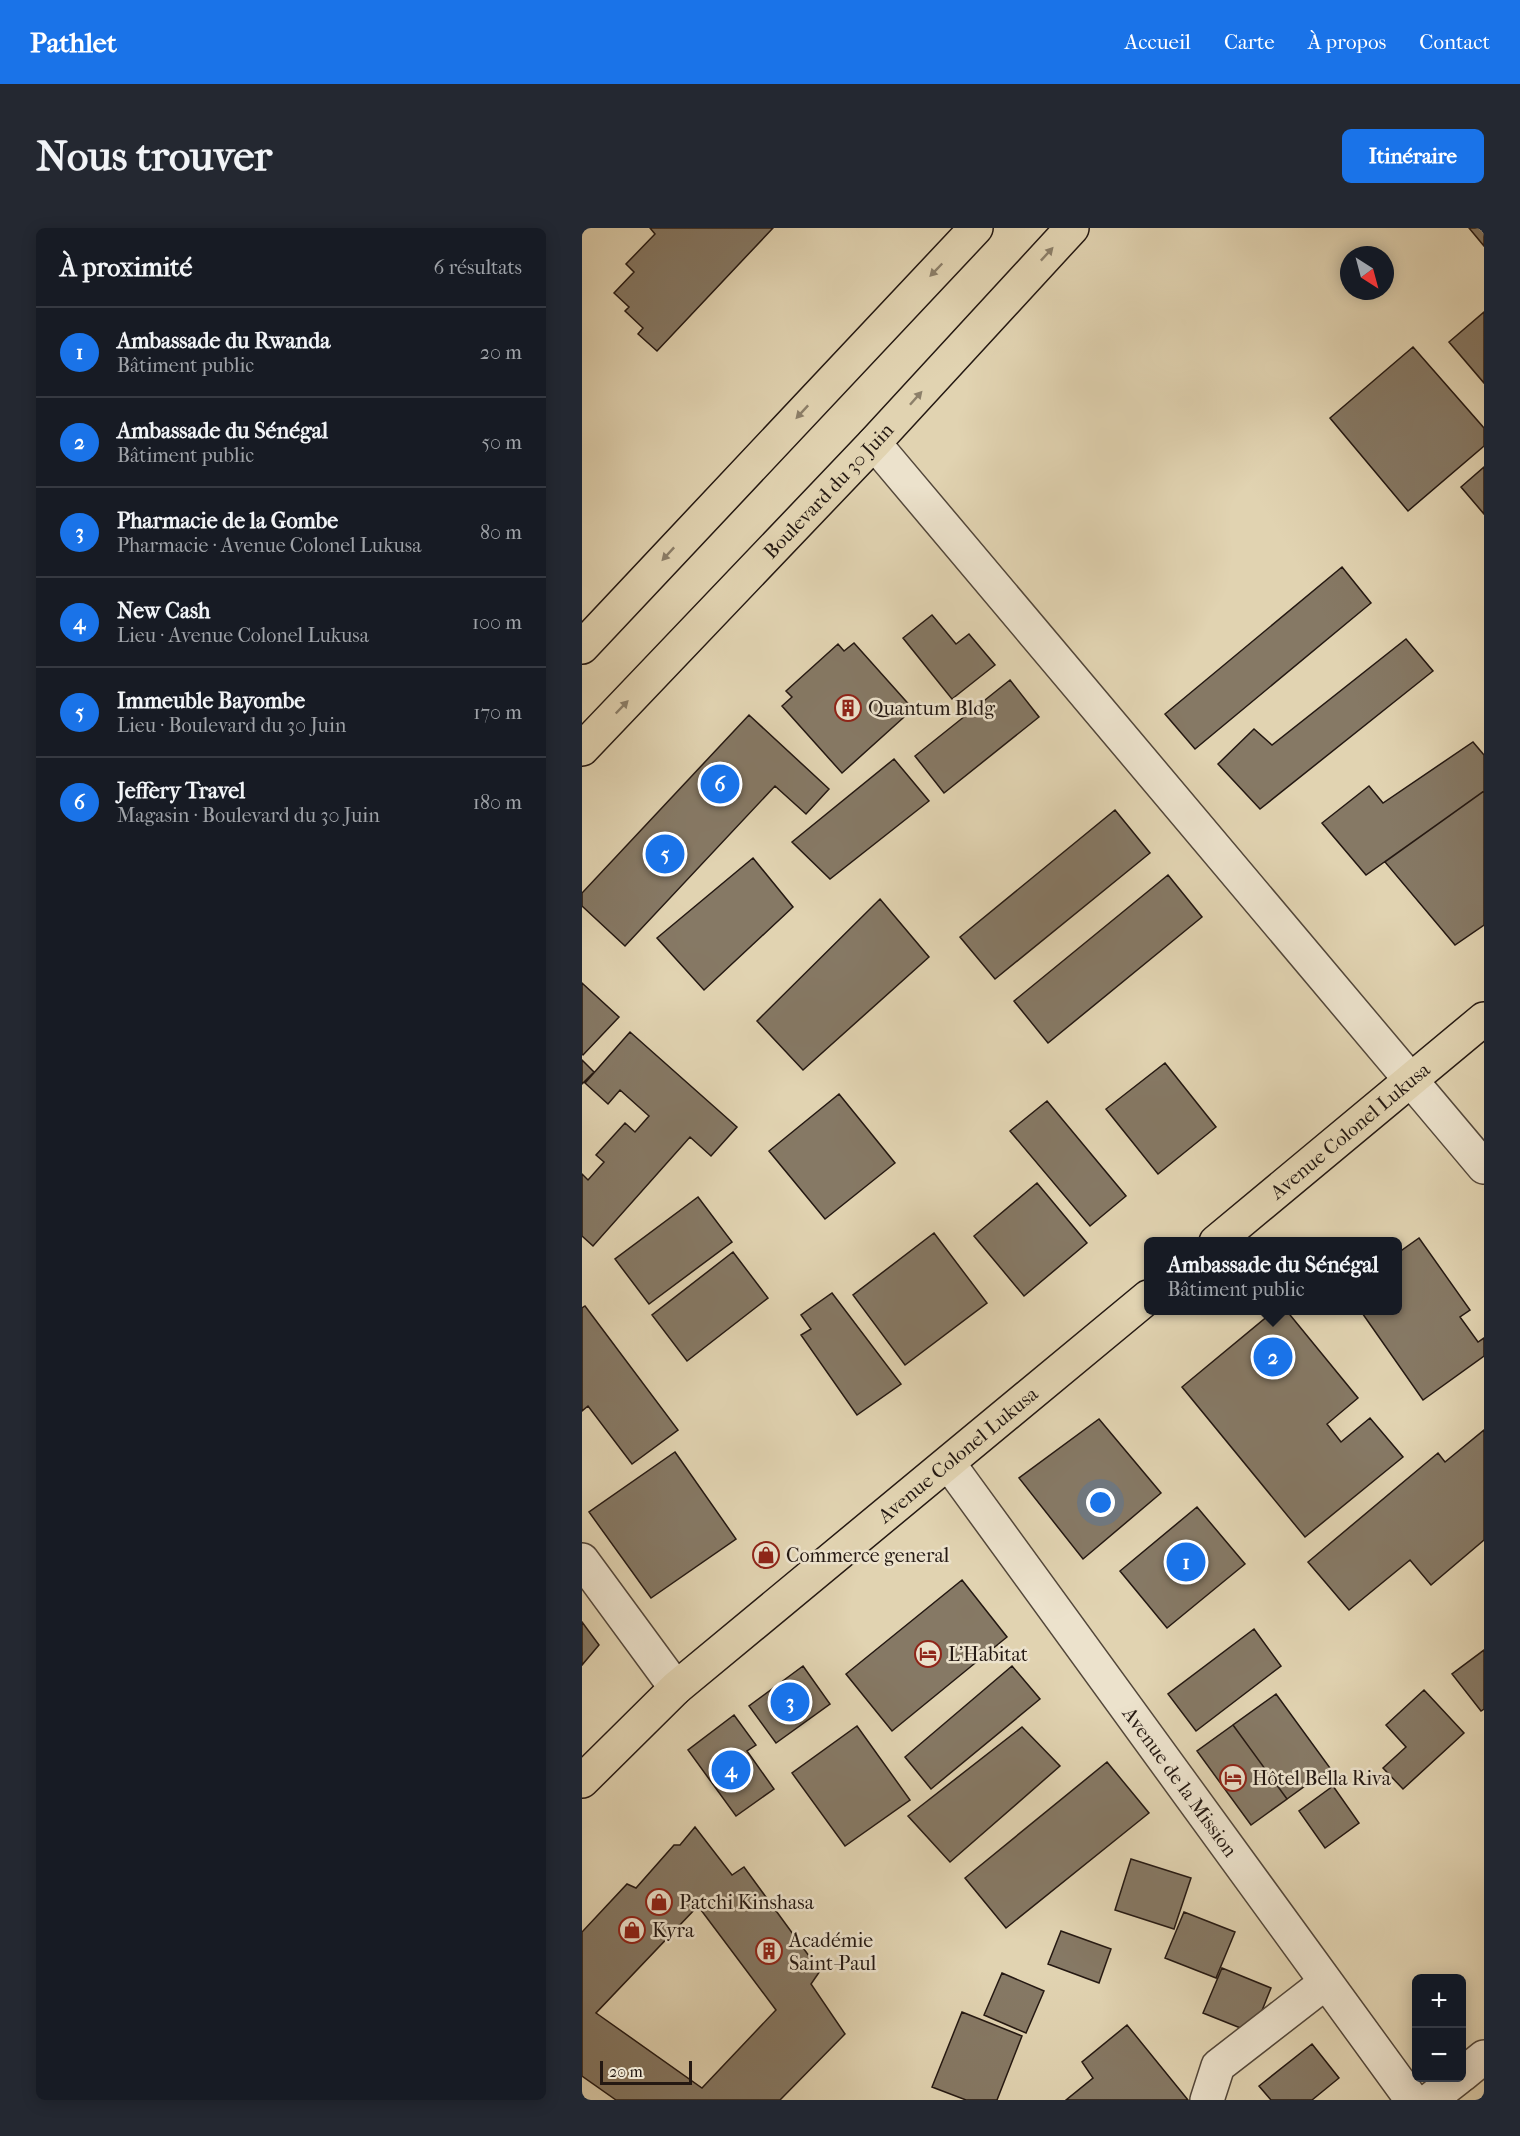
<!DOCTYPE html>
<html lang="fr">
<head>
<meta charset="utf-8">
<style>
	:root { --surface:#171b24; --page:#242831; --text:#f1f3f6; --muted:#9ea1a6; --line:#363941; --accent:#1a73e8 }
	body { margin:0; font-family:"IM FELL French Canon",serif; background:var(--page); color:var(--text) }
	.controls { position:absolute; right:18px; bottom:18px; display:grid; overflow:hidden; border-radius:9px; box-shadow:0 3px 15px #0003 }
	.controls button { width:54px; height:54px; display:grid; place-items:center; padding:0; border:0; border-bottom:2px solid var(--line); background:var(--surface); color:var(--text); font:30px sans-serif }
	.compass { position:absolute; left:758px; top:18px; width:54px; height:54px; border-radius:50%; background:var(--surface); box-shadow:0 3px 15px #0003; rotate:144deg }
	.scale { position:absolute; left:18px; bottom:15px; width:92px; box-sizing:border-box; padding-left:6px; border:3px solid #241812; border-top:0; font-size:16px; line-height:21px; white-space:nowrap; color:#241812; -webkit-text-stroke:4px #ece2cc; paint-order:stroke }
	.you { position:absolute; left:519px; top:1275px; width:21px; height:21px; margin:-15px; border:4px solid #fff; border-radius:50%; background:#1a73e8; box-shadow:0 0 0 9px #1a73e833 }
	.badge { display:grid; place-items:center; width:39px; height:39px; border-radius:50%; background:var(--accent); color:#fff; font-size:20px; font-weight:700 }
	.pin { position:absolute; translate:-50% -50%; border:3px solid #fff; box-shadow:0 2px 6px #0006 }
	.popup { position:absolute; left:562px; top:1009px; width:258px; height:78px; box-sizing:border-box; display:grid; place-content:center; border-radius:9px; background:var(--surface); filter:drop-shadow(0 2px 4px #0005); font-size:20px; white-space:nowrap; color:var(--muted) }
	.popup b { font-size:22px; color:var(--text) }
	.popup::after { content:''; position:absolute; left:50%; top:100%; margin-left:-12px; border:12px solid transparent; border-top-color:var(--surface) }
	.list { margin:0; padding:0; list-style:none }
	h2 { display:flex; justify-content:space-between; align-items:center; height:78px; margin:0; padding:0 24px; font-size:26px }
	h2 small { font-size:20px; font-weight:400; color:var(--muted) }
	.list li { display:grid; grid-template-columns:39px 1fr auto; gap:18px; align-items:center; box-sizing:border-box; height:90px; padding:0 24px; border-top:2px solid var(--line) }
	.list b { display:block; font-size:22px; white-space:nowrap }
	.list p { margin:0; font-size:20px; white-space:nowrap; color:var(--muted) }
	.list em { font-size:20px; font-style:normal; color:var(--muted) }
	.map { position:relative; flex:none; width:902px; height:1872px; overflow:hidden; border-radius:9px }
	header { display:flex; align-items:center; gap:36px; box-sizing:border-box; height:84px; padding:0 30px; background:var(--accent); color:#fff }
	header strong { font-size:28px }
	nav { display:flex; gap:33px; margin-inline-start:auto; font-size:21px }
	.intro { display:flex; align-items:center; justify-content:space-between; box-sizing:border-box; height:144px; padding:0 36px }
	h1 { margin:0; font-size:42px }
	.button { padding:15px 27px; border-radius:9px; background:var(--accent); color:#fff; font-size:21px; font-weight:700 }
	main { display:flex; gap:36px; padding:0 36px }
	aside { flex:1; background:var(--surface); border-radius:9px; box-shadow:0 3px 15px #0003 }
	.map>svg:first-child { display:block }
</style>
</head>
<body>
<header>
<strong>Pathlet</strong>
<nav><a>Accueil</a><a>Carte</a><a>À propos</a><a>Contact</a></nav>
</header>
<div class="intro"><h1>Nous trouver</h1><a class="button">Itinéraire</a></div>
<main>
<aside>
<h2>À proximité<small>6 résultats</small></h2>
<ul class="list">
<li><span class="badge">1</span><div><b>Ambassade du Rwanda</b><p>Bâtiment public</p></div><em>20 m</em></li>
<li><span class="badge">2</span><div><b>Ambassade du Sénégal</b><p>Bâtiment public</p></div><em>50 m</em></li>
<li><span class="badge">3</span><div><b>Pharmacie de la Gombe</b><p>Pharmacie · Avenue Colonel Lukusa</p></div><em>80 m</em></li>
<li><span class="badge">4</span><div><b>New Cash</b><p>Lieu · Avenue Colonel Lukusa</p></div><em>100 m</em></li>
<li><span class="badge">5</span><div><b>Immeuble Bayombe</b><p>Lieu · Boulevard du 30 Juin</p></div><em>170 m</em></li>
<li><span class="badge">6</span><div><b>Jeffery Travel</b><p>Magasin · Boulevard du 30 Juin</p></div><em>180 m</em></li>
</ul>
</aside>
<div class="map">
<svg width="902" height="1872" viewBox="0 0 902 1872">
	<rect width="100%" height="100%" fill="#e1d3b1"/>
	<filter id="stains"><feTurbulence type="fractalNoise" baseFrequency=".00333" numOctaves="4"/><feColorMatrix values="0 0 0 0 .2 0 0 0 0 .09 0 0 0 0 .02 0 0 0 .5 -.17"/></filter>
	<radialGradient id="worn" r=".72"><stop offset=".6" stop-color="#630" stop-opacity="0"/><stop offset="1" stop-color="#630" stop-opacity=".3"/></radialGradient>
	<path fill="#867965" stroke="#241812" stroke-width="1.5" fill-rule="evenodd" d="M68,0H191L75,123L56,106L61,100L43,83L47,79L32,65L52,44L44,36L73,6Z
		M887,0H902V18Z
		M902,84V155L867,114Z
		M831,119L902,200V218L826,283L748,190Z
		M902,239V286L879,259Z
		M760,339L789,375L613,521L583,486Z
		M350,387L374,416L387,406L413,437L370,471L321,410Z
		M824,411L851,443L678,581L636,536L672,501L690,517Z
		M272,415L331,481L260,545L200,478L210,469L204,463L256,416L262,423Z
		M428,452L457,489L362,565L333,528Z
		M167,487L247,561L224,586L193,558L43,718L0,678V665Z
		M891,514L902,527V563L784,647L740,595L787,558L801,575Z
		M312,531L347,573L248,651L210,614Z
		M902,563V697L873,717L803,634Z
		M533,582L568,625L413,751L378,709Z
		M171,630L211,679L122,762L75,710Z
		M586,647L620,689L466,815L432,773Z
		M298,671L347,729L221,842L175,793Z
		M0,755L37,789L1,827L0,826Z
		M48,804L155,899L129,928L108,909L11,1018L0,1008V946L6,952L22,934L14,927L43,895L53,904L67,888L38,862L26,876L3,855Z
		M0,832L12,844L0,856Z
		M583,835L634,899L576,946L524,881Z
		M257,866L313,935L243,991L187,923Z
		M465,873L544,968L508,998L428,903Z
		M455,955L505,1015L442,1068L392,1008Z
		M116,969L150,1014L67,1076L33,1031Z
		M352,1005L405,1075L323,1137L271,1067Z
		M837,1010L888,1082L878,1089L896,1114L902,1110V1128L841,1172L778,1082H816V1025Z
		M151,1024L186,1070L105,1133L70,1087Z
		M250,1065L319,1156L275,1187L219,1107L229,1101L219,1087Z
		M3,1078L96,1202L50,1236L6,1178L0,1183V1080Z
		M693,1082H704L776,1170L745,1196L759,1214L788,1190L821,1229L723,1309L600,1159Z
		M517,1191L579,1265L501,1331L437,1250Z
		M902,1202V1312L849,1357L828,1332L767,1382L726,1334L856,1225L863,1234Z
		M93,1224L154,1311L69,1370L7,1284Z
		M615,1279L663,1336L585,1400L538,1343Z
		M380,1352L425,1409L310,1503L264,1446Z
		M0,1394L17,1417L0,1437Z
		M672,1401L699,1438L614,1503L586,1466Z
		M902,1422V1481L899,1483L870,1446Z
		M221,1438L248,1476L194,1515L167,1478Z
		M430,1438L458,1471L349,1561L323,1529Z
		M842,1462L882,1505L821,1561L801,1540L824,1519L804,1497Z
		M694,1466L748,1540L705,1571L651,1497Z
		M152,1487L174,1517L165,1523L192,1561L154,1588L106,1522Z
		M651,1497L705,1571L669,1597L615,1523Z
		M275,1498L328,1572L263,1618L210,1545Z
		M440,1499L478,1538L368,1634L326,1588Z
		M525,1534L567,1585L424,1700L383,1650Z
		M751,1558L777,1595L743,1620L717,1583Z
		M113,1599L150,1647L162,1639L238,1743L229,1756L263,1806L198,1872H34L0,1848V1704L45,1656L54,1660L92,1617H98ZM116,1678L194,1782L120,1860L14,1785Z
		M549,1631L609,1650L592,1701L533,1682Z
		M602,1684L653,1704L634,1750L583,1730Z
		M479,1703L529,1721L517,1755L466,1736Z
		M640,1740L689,1760L671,1805L621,1785Z
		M420,1745L462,1763L444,1805L402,1787Z
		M380,1784L440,1808L415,1872H384L350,1859Z
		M545,1797L606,1872H484L511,1850L500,1834Z
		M730,1816L757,1850L730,1872H689L677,1858Z"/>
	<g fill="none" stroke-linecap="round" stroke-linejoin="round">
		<defs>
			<g id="minor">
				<path d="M292,215L902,939"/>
				<path id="s1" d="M367,1236L830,1872"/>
				<path d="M0,1332L94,1460"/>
				<path d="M880,1847L902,1829"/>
				<path d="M625,1872L636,1838L743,1755"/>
				<path d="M848,1872L876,1850"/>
			</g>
			<g id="major">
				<path d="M0,419L394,0"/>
				<path id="s2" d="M0,521L292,215L490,0"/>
				<path id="s3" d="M634,1014L902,791"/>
				<path id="s4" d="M0,1553L94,1460L566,1069"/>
			</g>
		</defs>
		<use href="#minor" stroke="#53473a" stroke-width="36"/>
		<use href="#major" stroke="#241812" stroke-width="36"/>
		<use href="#minor" stroke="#ece2cc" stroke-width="33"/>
		<use href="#major" stroke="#e1d3b1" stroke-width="33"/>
	</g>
	<defs><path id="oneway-solid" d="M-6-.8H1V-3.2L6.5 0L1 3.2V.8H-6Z" transform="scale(1.5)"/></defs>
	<g fill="#8c7f69">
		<use href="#oneway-solid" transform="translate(465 26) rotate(-47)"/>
		<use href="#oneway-solid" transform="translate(354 42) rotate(134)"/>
		<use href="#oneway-solid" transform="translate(334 170) rotate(-48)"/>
		<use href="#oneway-solid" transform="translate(220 184) rotate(133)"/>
		<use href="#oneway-solid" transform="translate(86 326) rotate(133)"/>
		<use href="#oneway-solid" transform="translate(40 479) rotate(-46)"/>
	</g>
	<defs>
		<symbol id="building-ring" viewBox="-11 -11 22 22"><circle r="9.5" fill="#ece2cc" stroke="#8f2418" stroke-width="1.5"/><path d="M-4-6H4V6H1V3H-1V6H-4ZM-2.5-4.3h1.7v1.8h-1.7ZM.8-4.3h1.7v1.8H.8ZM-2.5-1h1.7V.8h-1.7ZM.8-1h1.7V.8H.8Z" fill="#8f2418"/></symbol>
		<symbol id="shop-ring" viewBox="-11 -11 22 22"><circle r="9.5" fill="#ece2cc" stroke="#8f2418" stroke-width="1.5"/><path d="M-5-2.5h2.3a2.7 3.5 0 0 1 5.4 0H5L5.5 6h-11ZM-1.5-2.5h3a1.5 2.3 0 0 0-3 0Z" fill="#8f2418"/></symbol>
		<symbol id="hotel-ring" viewBox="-11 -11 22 22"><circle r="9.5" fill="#ece2cc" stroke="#8f2418" stroke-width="1.5"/><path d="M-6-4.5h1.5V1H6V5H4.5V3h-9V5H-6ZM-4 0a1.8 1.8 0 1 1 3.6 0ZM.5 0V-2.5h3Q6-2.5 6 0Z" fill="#8f2418"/></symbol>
	</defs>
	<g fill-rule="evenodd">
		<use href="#building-ring" x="251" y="465" width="30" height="30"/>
		<use href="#shop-ring" x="169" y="1312" width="30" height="30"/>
		<use href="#hotel-ring" x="331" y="1411" width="30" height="30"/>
		<use href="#hotel-ring" x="636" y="1535" width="30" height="30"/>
		<use href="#shop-ring" x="62" y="1659" width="30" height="30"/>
		<use href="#shop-ring" x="35" y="1687" width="30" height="30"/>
		<use href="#building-ring" x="172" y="1708" width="30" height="30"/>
	</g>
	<g text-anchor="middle" stroke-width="5" stroke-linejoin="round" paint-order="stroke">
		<g font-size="20" fill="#241812" stroke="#ece2cc">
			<text dy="7" stroke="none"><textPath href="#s2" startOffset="357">Boulevard du 30 Juin</textPath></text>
			<text dy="7" stroke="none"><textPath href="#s3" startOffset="174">Avenue Colonel Lukusa</textPath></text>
			<text dy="7" stroke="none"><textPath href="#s4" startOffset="498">Avenue Colonel Lukusa</textPath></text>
			<text dy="7" stroke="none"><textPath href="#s1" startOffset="393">Avenue de la Mission</textPath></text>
		</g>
		<g font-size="20" fill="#241812" stroke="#ece2cc" text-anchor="start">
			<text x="286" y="487">Quantum Bldg</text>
			<text x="204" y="1334">Commerce general</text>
			<text x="366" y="1433">L'Habitat</text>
			<text x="670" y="1557">Hôtel Bella Riva</text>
			<text x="97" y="1681">Patchi Kinshasa</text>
			<text x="70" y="1709">Kyra</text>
			<text x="207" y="1719">Académie<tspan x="207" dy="23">Saint-Paul</tspan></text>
		</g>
	</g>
	<rect width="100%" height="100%" filter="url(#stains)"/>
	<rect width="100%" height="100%" fill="url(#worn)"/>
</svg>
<div class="controls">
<button>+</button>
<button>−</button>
</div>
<svg class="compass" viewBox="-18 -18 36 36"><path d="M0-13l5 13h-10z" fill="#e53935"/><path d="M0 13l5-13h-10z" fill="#9ea1a6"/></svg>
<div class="scale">20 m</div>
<div class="you"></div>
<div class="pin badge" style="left:604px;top:1334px">1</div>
<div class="pin badge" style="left:691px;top:1129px">2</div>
<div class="popup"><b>Ambassade du Sénégal</b>Bâtiment public</div>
<div class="pin badge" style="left:208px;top:1474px">3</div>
<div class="pin badge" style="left:149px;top:1542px">4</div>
<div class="pin badge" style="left:83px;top:626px">5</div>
<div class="pin badge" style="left:138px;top:556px">6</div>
</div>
</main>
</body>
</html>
